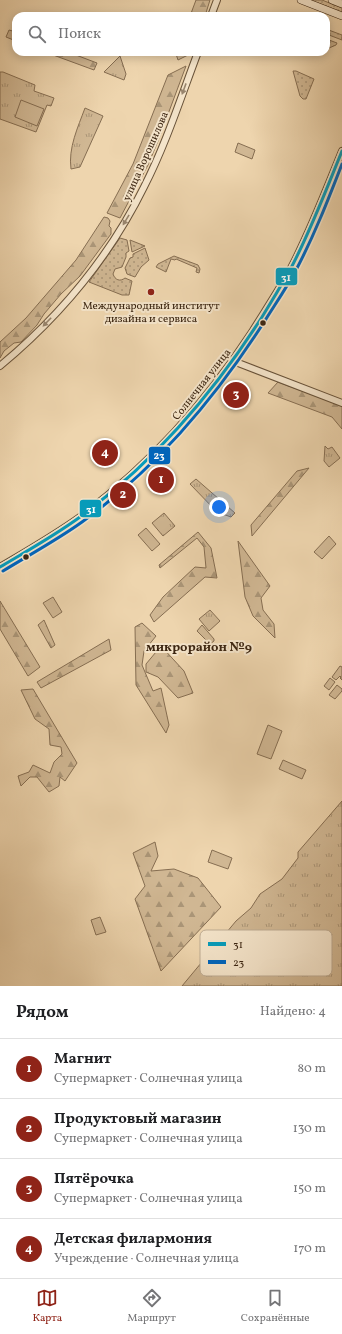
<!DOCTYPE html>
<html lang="ru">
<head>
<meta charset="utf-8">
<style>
	:root { --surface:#fff; --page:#f2f2f2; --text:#202124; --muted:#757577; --line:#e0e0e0; --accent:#8f2418 }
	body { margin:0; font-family:Vollkorn,serif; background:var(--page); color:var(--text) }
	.you { position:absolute; left:219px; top:507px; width:14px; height:14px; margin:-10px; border:3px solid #fff; border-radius:50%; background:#1a73e8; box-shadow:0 0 0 6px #1a73e833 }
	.badge { display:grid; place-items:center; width:26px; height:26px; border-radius:50%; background:var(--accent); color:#fff; font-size:13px; font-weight:700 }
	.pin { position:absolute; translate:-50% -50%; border:2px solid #fff; box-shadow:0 1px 4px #0006 }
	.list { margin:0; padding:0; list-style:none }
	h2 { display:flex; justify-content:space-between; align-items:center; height:52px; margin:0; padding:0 16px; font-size:17px }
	h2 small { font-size:13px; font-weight:400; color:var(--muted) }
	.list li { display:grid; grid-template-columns:26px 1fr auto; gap:12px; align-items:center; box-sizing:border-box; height:60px; padding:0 16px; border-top:1px solid var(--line) }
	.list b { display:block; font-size:15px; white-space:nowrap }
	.list p { margin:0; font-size:13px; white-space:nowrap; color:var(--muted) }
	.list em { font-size:13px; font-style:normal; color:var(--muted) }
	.icon { flex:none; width:22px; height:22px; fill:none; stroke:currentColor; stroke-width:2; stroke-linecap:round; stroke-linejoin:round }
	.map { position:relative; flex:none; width:342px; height:986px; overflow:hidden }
	.search { position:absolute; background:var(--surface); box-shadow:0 2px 10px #0003; left:12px; right:12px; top:12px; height:44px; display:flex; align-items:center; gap:10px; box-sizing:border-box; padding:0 14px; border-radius:12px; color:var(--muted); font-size:15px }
	.sheet { height:292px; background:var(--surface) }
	nav { display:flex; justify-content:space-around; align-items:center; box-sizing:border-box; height:56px; border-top:1px solid var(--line); background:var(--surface); font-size:11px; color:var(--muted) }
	nav a { display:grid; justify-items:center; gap:2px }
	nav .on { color:var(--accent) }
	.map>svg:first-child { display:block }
</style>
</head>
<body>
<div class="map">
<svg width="342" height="986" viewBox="0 0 342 986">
	<defs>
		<pattern id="grass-dots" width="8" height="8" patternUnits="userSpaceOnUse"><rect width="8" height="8" fill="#d0b793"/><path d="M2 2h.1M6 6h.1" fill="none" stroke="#aa9577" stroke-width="1.8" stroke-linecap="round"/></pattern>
		<pattern id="forest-firs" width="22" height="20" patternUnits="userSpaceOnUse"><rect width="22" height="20" fill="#d0b793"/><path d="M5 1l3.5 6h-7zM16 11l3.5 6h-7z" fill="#aa9577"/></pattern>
		<pattern id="park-tufts" width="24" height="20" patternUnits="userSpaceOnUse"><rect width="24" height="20" fill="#d0b793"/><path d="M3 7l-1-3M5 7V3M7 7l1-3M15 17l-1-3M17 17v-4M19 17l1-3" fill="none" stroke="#aa9577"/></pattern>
	</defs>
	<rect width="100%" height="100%" fill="#eed5ae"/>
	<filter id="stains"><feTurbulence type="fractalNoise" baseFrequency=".005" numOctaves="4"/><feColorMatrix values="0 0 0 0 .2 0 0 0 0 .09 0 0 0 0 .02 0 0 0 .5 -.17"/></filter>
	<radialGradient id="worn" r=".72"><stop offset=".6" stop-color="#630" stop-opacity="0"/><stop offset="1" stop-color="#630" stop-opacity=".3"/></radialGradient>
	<path fill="url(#grass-dots)" stroke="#866e52" d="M310,0H322L342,8V12Z
		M326,29L342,35V40L329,35L326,36Z
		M329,40L337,43L336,45L329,48L326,47V41Z
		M293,71H296L314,79L306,99H303L300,96Z
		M120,238L127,240L129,251L126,253V257L122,267L115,269L113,274C115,280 120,282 125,278L132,281L129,295H122L89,282Z
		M130,240L145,246L132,252Z
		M145,248L149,260L141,267L135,277L127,274L125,268L130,258L133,257V254Z
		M174,256L198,265L200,269L199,273L196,272L197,268L176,259L175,260L171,259L166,272L156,267L158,264Z"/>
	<path fill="url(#forest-firs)" stroke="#866e52" d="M196,0H210L205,16H190Z
		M9,30L16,32V41L6,37Z
		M45,52H68L97,63L94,70Z
		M176,52H191L190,54L178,60L176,54Z
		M186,66L158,141L148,165L120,218L107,213L133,164L168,75Z
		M104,217L108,218L110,221L109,226L111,228V234L80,276L61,294L44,314L37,325L21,342L14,343L4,351L0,358V342L26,318L76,260Z
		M278,382L342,406V429L332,417L268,393Z
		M309,468L252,536L251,525L297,471Z
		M198,532L211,548L217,578L205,577L154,622L150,615L163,597L195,567L206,568L204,547L197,538L160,568L159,565Z
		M238,541L270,586L261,598L263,610L274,624L275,638L253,616L245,597Z
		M0,601L40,667L28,676L0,629Z
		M44,620L55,645L51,648L38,625Z
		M142,623L156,636L144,651L142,665L153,691L161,688L169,725L166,733L136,685L135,627Z
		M109,639L111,650L41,688L37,682Z
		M161,646L184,671L193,693L178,698L158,677L146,672V664Z
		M33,689L77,763L65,781L60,777L59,786L49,792L37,777H30L21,786L18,776L29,772L33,765L50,773L54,762L62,754L61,747L50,745L49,729L35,719L21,690Z
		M155,842L158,856L151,871L174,869L198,878L221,907L161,971L135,899L145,886L133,853Z"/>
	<path fill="url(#park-tufts)" stroke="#866e52" d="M120,56L126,74L124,80L104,72Z
		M0,72H3L35,85L34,91L54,98L51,106L47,105L36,132L0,119Z
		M85,108L103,116L80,167L71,169C68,148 78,127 85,108Z
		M325,446L328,449L332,447L340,458L329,467L324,461Z
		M196,479L235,513L231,517L217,512L190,484Z
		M164,513L175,526L163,536L152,523Z
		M210,610L220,621L209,631L199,619Z
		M340,666L342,667V680L340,678L341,677L340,676L336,680L332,677Z
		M330,678L335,682L329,690L324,686Z
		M342,801V986H182L236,921L251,908L260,894L282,879L298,858V852Z"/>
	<path fill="#d0b793" stroke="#866e52" d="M21,100L44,109L37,126L15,117Z
		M238,143L255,150L252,159L235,152Z
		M146,528L160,544L152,551L138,535Z
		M329,536L336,544L322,559L314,552Z
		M53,597L62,612L53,618L43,603Z
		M202,625L214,639V641L210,644L197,631Z
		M337,685L342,689V691L335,699L329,695Z
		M268,725L282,731L271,759L257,754Z
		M283,760L306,770L302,779L279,769Z
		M212,850L232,858L228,869L208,862Z
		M100,917L106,932L96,935L91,920Z"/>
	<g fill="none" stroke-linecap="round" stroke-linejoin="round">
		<defs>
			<path id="tertiary" d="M211,16L217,0
				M233,361L342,403
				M0,366C59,317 110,256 144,187C166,144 181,97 198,52
				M0,567C27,551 55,535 80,517C149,466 205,404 252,332C265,311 279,290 291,268C311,230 326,190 342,151"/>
			<path id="secondary" d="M301,0L342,16
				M332,0L342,4"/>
		</defs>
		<use href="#tertiary" stroke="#685239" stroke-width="8"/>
		<use href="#secondary" stroke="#3c2612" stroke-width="8"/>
		<use href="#tertiary" stroke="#f4e4ca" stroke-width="6"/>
		<use href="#secondary" stroke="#f4e4ca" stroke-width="7"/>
		<defs>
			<path id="bus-1" d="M0,567C27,551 54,536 80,517C153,463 213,394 262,317C272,301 282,284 291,268C311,230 326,190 342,151"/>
			<path id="bus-2" d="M3,571C29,555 57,540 82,522C157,468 217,396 266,319C276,303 287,287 296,270C314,236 328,200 342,164"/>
		</defs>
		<use href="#bus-1" stroke="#f4e4ca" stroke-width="6"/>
		<use href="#bus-2" stroke="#f4e4ca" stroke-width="6"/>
		<use href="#bus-1" stroke="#069cbb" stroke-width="3"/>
		<use href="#bus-2" stroke="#0065bd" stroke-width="3"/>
	</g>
	<defs><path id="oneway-solid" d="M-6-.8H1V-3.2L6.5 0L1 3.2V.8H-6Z"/></defs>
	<g fill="#98856e">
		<use href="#oneway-solid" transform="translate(184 89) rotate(110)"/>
		<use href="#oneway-solid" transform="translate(126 220) rotate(121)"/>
		<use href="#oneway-solid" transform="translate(47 322) rotate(134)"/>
	</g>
	<circle fill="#8f2418" stroke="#f4e4ca" stroke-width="1.5" cx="151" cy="292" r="4"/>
	<g fill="#3c2612" stroke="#f4e4ca" stroke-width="1.5">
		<circle cx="263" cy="323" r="3.5"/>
		<circle cx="26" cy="557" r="3.5"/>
	</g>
	<g text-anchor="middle" stroke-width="4" stroke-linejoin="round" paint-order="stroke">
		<g font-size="11" fill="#3c2612" stroke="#f4e4ca">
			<text transform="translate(145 156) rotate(-66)" y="4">улица Ворошилова</text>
			<text transform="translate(201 384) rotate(-52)" y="4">Солнечная улица</text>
		</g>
		<g font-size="11" fill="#3c2612" stroke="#f4e4ca">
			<text x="151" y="309">Международный институт<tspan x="151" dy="13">дизайна и сервиса</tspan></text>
		</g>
		<g font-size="13" font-weight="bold" fill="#3c2612" stroke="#f4e4ca">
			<text x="199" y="651">микрорайон №9</text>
		</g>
	</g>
	<rect x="200" y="930" width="132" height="46" rx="6" fill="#f4e4ca" stroke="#bdab93" stroke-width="1"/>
	<rect x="208" y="942" width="18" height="4" fill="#069cbb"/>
	<rect x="208" y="960" width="18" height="4" fill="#0065bd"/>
	<g font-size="11" fill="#3c2612">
		<text x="233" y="948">31</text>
		<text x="233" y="966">23</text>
	</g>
	<g stroke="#f4e4ca" stroke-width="1.5">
		<rect x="275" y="267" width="23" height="19" rx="4" fill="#069cbb"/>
		<rect x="148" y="446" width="23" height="19" rx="4" fill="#0065bd"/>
		<rect x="79" y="499" width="23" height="19" rx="4" fill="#069cbb"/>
	</g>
	<g font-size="11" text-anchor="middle" font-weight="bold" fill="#fff">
		<text x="286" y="281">31</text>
		<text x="159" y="459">23</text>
		<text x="91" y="513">31</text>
	</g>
	<rect width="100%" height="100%" filter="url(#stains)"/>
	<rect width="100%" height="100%" fill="url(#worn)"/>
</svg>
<div class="you"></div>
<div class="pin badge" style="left:161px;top:480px">1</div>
<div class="pin badge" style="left:123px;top:495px">2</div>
<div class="pin badge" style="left:236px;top:395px">3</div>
<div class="pin badge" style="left:105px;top:453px">4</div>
<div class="search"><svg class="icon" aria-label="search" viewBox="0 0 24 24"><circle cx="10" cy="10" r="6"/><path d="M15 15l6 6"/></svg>Поиск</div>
</div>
<section class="sheet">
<h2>Рядом<small>Найдено: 4</small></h2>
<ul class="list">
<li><span class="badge">1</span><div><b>Магнит</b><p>Супермаркет · Солнечная улица</p></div><em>80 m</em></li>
<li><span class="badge">2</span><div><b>Продуктовый магазин</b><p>Супермаркет · Солнечная улица</p></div><em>130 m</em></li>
<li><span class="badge">3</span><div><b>Пятёрочка</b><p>Супермаркет · Солнечная улица</p></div><em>150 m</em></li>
<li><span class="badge">4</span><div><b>Детская филармония</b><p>Учреждение · Солнечная улица</p></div><em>170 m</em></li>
</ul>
</section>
<nav>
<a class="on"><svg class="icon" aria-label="map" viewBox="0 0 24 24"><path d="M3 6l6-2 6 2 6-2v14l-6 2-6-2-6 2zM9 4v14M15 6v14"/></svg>Карта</a>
<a><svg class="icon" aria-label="directions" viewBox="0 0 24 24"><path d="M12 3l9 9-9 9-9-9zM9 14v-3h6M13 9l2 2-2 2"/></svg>Маршрут</a>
<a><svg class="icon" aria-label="saved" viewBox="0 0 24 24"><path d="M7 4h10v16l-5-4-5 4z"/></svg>Сохранённые</a>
</nav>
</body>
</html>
